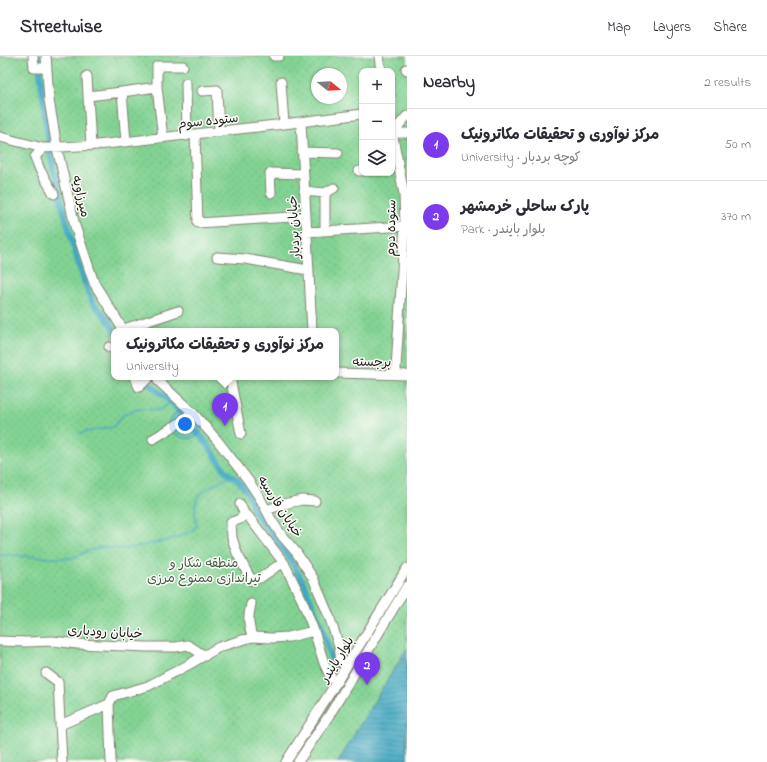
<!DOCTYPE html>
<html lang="en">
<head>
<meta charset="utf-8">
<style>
	:root { --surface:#fff; --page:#f7f7f7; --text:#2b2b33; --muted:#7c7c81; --line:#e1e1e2; --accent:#7c3aed }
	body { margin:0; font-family:"Indie Flower","Playpen Sans Arabic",sans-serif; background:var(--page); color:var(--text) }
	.controls { position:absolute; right:12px; top:12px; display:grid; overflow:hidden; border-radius:8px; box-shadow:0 1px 3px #0004 }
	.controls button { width:36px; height:36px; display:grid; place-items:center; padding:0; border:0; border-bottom:1px solid var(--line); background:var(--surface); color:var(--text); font:20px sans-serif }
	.compass { position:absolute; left:311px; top:12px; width:36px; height:36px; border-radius:50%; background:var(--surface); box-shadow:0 1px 3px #0004; rotate:108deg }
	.you { position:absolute; left:185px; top:368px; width:14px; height:14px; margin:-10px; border:3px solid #fff; border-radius:50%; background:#1a73e8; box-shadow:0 0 0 6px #1a73e833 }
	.badge { display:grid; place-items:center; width:26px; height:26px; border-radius:50%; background:var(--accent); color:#fff; font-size:13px; font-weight:700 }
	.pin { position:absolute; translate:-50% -33px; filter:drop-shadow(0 1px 2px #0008) }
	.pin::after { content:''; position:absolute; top:21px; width:14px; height:12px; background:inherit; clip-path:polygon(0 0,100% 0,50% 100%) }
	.popup { position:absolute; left:111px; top:272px; width:228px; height:52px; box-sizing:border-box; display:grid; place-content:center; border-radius:8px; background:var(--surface); filter:drop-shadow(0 1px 3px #0005); font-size:13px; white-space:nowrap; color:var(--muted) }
	.popup b { font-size:15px; color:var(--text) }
	.popup::after { content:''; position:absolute; left:50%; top:100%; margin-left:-8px; border:8px solid transparent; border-top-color:var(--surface) }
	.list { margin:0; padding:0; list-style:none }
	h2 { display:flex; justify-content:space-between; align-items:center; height:52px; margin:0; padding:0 16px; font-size:17px }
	h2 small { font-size:13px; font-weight:400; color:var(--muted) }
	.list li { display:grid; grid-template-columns:26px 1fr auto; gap:12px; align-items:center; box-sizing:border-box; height:72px; padding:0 16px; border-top:1px solid var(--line) }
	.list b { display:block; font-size:15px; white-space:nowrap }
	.list p { margin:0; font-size:13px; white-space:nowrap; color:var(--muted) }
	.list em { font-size:13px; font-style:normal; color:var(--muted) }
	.icon { flex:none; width:22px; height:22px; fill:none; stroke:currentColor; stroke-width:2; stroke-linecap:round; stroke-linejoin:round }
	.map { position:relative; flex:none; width:407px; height:706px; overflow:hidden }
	header { display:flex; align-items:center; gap:24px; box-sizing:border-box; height:56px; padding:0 20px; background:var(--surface); border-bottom:1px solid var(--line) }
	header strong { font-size:19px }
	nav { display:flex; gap:22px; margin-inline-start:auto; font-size:14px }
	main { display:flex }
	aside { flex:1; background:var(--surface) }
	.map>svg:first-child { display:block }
</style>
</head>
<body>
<header>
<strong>Streetwise</strong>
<nav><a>Map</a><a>Layers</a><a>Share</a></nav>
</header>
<main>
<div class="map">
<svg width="407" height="706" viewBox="0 0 407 706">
	<defs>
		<pattern id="park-dots" width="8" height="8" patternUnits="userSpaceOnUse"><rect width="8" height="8" fill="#82d393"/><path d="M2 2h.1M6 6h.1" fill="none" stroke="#70b57e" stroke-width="1.8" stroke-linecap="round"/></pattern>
		<pattern id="water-rules" width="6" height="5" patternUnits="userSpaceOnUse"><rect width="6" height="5" fill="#41a7c1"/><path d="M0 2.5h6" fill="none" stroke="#36879c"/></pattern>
	</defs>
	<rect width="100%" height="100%" fill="#fdfcf7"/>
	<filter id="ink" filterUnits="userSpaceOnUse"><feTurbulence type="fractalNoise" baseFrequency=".025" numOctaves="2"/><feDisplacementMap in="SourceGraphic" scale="8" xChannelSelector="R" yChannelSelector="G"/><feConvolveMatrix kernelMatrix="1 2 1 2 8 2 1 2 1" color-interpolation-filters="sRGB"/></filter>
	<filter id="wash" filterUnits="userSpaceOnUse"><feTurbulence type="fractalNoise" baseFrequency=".012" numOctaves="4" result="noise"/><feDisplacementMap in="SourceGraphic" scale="16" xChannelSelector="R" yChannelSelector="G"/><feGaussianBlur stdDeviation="0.9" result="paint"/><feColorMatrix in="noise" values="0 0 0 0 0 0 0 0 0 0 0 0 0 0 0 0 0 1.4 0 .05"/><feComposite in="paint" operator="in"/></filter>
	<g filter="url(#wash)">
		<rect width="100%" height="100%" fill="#ebe6c9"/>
		<path fill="url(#park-dots)" stroke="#4f7858" fill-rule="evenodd" d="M0,0H407V706H0ZM362,15H392V117H362ZM317,18H341V42H317ZM114,275H336V321H114Z"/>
		<path fill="url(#water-rules)" stroke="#2e626e" d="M407,592V706H338L362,665Z"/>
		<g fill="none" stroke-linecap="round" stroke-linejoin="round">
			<path stroke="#41a7c1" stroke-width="1.5" d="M79,377L113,371L123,359L137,353L159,354L171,346
				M0,499H11L54,502H72L88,495L102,491L125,493L165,485L180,480L192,475L197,469C195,461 194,454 196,446C198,435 222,424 232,420"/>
			<path stroke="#41a7c1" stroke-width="6" d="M38,0L50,98L63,152L79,210L92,246L106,261L115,275
				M141,321L171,346L208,389L226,416L239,425L249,438L254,455L289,501L303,526L323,574L334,613"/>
		</g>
	</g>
	<g filter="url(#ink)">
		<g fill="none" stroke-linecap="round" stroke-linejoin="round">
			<defs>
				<path id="minor" d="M33,0L34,12H47
					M46,0L49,44L57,92L75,170L94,227L124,275
					M274,0H279
					M379,0L381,15
					M406,13L407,14
					M87,20L88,40
					M281,26L284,68
					M186,27L187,80
					M157,31V10H183
					M202,35L217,34L219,76
					M122,36L157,31L163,82
					M301,66L312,275
					M392,76L404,138L405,170L403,198L396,312V318
					M392,77L407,60
					M392,77H407
					M195,79L198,167L306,160
					M0,81L43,92L97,89L284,68L362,58
					M91,90L88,40L122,36L126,86
					M43,92L35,101L40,114L54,138
					M302,96L338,97
					M359,115H362
					M304,135L325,137L334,132
					M271,137L270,117L303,118
					M325,137V175
					M306,176L407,170
					M217,201L245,203L308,214
					M124,273L178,255
					M109,291L114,293
					M336,317L407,319
					M134,321L139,331L149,321
					M230,321L241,378
					M158,325L192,356L217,384L248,424L261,444L272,465L282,480L296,496L313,522L329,560L339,590L341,605L346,611
					M153,383L181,366L192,356
					M240,448L245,459
					M266,454L284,448L302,444L315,445
					M284,507L276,511L260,522L251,524L237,497L232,482L231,466L238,464L245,459L248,460L284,507L302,544L314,575
					M251,548C248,561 248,567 252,581
					M0,585L26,586L53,585L77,588L147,591H176L188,589L205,600
					M46,617L58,626L62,706
					M109,648L113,640L148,630L188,609L219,591L252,581L272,582L289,581L314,575L324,607L329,618L336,627
					M60,669L109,648L111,706
					M286,706L336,627L407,512
					M298,706L330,658L407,530"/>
			</defs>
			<use href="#minor" stroke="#848172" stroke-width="11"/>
			<use href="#minor" stroke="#fff" stroke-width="9"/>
		</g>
	</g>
	<g text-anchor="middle" stroke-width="3" stroke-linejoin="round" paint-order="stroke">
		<g font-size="13" fill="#1c1c1c" stroke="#fdfcf7">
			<text transform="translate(208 64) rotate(-6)" y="5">ستوده سوم</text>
			<text transform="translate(82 140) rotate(77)" y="5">میرزاویه</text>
			<text transform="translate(293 171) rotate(-93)" y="5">خیابان بردبار</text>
			<text transform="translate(390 172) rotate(-89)" y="5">ستوده دوم</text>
			<text transform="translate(372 305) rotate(1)" y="5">برجسته</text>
			<text transform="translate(281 450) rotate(57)" y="5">خیابان فارسیه</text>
			<text transform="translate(105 575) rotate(3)" y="5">خیابان رودباری</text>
			<text transform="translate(336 603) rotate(-58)" y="5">بلوار بایندر</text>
		</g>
		<g font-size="13" fill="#405c46" stroke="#fdfcf7">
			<text x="204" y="511">منطقه شکار و<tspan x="204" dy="15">تیراندازی ممنوع مرزی</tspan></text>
		</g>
	</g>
</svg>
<div class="controls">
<button>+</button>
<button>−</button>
<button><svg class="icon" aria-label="layers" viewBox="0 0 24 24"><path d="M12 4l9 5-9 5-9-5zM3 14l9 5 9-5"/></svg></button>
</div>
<svg class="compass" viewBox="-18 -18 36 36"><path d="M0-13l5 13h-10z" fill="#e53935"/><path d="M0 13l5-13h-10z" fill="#7c7c81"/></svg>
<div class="you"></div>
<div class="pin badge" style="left:225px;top:370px">1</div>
<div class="popup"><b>مرکز نوآوری و تحقیقات مکاترونیک</b>University</div>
<div class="pin badge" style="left:367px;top:629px">2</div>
</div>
<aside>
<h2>Nearby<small>2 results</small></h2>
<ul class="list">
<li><span class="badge">1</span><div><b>مرکز نوآوری و تحقیقات مکاترونیک</b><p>University · کوچه بردبار</p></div><em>50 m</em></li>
<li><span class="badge">2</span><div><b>پارک ساحلی خرمشهر</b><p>Park · بلوار بایندر</p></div><em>370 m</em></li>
</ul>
</aside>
</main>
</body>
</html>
